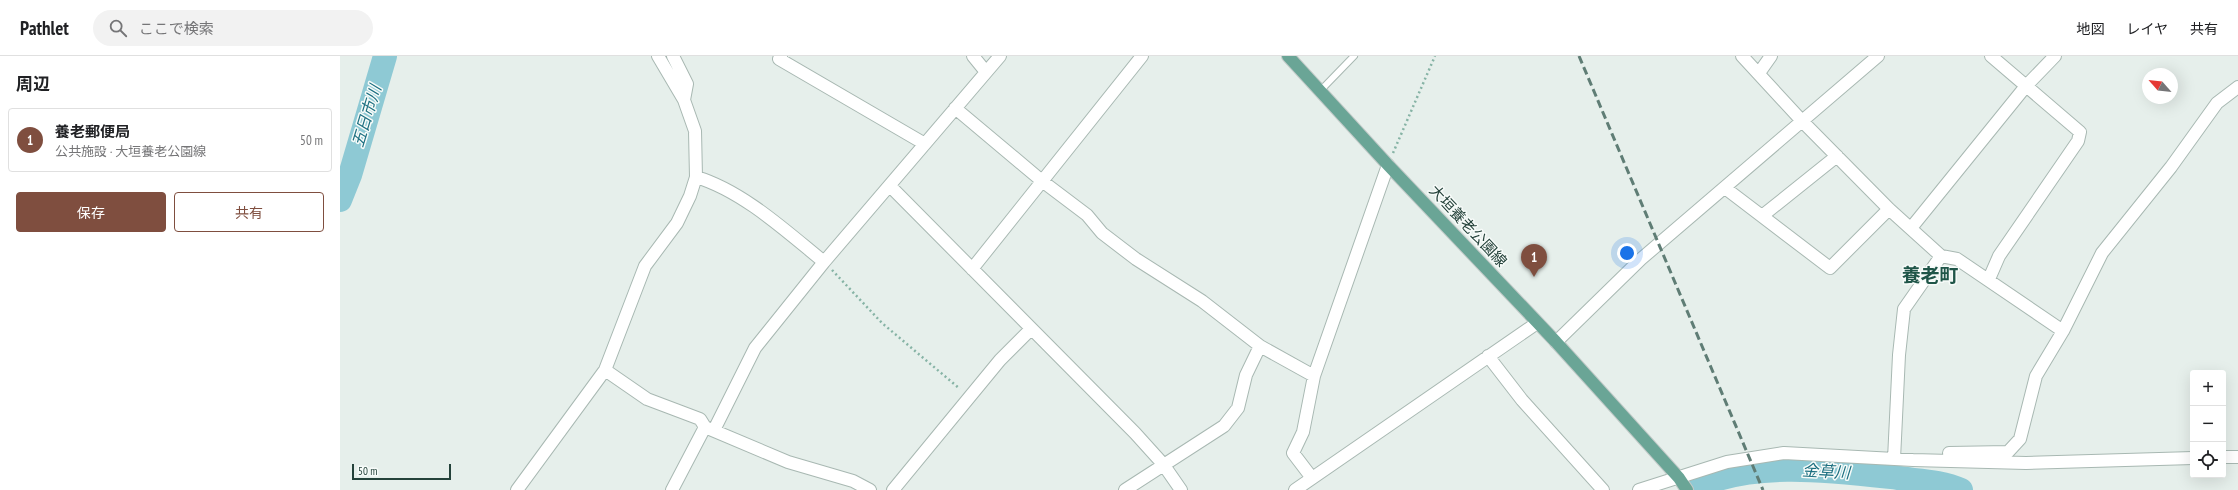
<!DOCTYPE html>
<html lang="ja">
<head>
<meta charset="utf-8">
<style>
	:root { --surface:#fff; --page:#f2f2f2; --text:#202124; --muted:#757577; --line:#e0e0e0; --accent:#7f4e3f }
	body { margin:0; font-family:"PT Sans Narrow","Noto Sans JP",sans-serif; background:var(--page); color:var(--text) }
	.controls { position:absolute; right:12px; bottom:12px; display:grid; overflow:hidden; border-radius:4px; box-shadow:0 4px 16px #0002 }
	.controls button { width:36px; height:36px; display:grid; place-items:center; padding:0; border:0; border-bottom:1px solid var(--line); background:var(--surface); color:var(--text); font:20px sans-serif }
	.compass { position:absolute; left:1802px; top:12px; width:36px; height:36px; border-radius:50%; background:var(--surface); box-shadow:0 4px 16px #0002; rotate:297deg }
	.scale { position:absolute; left:12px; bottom:10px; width:99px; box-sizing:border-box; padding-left:4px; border:2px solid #24423a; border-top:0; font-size:11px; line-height:14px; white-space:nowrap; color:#24423a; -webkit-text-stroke:3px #f7fbf9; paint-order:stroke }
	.you { position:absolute; left:1287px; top:197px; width:14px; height:14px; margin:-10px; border:3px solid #fff; border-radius:50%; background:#1a73e8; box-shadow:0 0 0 6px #1a73e833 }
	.badge { display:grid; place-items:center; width:26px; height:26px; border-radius:50%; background:var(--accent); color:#fff; font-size:13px; font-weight:700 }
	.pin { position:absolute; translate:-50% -33px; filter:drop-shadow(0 1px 2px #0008) }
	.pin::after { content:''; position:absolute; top:21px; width:14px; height:12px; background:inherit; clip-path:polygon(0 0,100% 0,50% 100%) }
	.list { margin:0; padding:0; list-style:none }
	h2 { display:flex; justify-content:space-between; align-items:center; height:52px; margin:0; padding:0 16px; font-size:17px }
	h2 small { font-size:13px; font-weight:400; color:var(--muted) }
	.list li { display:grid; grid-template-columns:26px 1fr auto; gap:12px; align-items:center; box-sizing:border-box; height:64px; margin:0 8px 8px; padding:0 8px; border:1px solid var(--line); border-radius:4px }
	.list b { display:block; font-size:15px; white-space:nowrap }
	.list p { margin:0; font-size:13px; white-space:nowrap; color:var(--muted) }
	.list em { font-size:13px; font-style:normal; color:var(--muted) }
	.actions { display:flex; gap:8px; padding:12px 16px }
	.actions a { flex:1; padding:9px 0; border:1px solid var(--accent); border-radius:4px; text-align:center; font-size:14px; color:var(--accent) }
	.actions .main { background:var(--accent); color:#fff }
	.icon { flex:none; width:22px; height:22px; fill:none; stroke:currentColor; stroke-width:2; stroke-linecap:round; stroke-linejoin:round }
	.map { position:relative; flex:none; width:1898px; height:434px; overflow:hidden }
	header { display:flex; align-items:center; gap:24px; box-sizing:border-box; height:56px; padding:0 20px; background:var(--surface); border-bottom:1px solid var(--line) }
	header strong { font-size:19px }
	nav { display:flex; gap:22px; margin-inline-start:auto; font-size:14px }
	.search { width:280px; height:36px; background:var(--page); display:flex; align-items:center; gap:10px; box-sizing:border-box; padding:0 14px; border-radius:22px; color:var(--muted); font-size:15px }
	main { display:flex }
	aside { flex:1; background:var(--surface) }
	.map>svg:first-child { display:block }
</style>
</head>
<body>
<header>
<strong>Pathlet</strong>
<div class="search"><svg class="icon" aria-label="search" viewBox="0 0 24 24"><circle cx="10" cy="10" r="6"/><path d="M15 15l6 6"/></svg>ここで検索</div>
<nav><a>地図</a><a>レイヤ</a><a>共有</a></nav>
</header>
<main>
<aside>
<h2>周辺<small></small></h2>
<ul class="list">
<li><span class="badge">1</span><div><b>養老郵便局</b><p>公共施設 · 大垣養老公園線</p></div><em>50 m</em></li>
</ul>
<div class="actions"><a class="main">保存</a><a>共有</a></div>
</aside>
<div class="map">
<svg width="1898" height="434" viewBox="0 0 1898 434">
	<rect width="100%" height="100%" fill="#e6efeb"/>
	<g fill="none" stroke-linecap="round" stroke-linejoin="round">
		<path stroke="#8ec9d4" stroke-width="24" d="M0,144L10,119L45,0
			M1352,434C1408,403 1496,415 1558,422C1580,425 1601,425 1621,434"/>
		<defs>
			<path id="service" d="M980,35L1014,0"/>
			<path id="minor" d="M333,0L347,28L344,44
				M441,0L439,3L585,88
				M633,0L646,16
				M1402,0L1462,65L1549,153L1601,200L1617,203L1723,275
				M1419,17L1431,0
				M615,52L702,125L747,159L762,177L796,203L862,245L920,290L974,320
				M356,121C403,135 447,176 484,206
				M550,130L795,377L823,408L841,434
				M1385,132L1490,212L1549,153
				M1422,160L1497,100
				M1571,172L1686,30L1715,0
				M632,213L802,0
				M1649,223L1659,200L1738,85L1740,76L1651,0
				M1216,286L1301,203L1538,0
				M1148,300L1182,344L1263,434
				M265,314L307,343L360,363L365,371L448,406L513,425L530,434
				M374,374L415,292L484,206L660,0
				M1609,397L1668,396L1680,383L1696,320L1723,275L1762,197L1831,111L1877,47L1898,31
				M1883,401H1898
				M1554,403L1559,299L1564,253L1601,200
				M972,422L953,397L963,376L974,320L1048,109
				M177,434L265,314L305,210L337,167L350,140L356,121L355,75L344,44L318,0
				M332,434L365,371
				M553,434L660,304L691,273
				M785,434L884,370L898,352L906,319L920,290
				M955,434L1197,267
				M1299,434L1387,406L1444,397L1573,404L1686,407L1853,402"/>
			<path id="primary" d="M948,0L1048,109L1216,286L1339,422L1347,434"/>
		</defs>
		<use href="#service" stroke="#a8b8b2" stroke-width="8"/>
		<use href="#minor" stroke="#a8b8b2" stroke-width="14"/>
		<use href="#primary" stroke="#c2cac8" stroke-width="14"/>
		<path stroke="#86b3a5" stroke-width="2.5" stroke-dasharray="2 3" stroke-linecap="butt" d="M1053,97L1095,0
			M492,214L542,267L620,333"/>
		<use href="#service" stroke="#fff" stroke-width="6"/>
		<use href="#minor" stroke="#fff" stroke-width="12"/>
		<use href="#primary" stroke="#6aa596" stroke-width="12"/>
		<path stroke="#5f7d75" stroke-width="3" stroke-dasharray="8 4" stroke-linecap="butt" d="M1239,0L1423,434"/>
	</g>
	<g text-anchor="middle" stroke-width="3" stroke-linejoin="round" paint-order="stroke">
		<g font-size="15" fill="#24423a" stroke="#f7fbf9">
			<text transform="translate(1128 170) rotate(47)" y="5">大垣養老公園線</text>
		</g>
		<g font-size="16" font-style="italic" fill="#1c6f80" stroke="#f7fbf9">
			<text transform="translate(26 60) rotate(-73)" y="6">五日市川</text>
			<text transform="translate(1486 415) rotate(3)" y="6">金草川</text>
		</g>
		<g font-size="19" font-weight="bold" fill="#1f5548" stroke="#f7fbf9">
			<text x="1590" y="226">養老町</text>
		</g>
	</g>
</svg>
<div class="controls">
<button>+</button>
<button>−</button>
<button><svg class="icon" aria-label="locate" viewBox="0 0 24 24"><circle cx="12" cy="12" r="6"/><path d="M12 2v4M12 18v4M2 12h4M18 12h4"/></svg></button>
</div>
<svg class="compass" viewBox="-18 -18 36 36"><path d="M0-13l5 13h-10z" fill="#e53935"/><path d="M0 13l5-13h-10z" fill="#757577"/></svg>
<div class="scale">50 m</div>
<div class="you"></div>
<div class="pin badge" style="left:1194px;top:221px">1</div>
</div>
</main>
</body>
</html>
